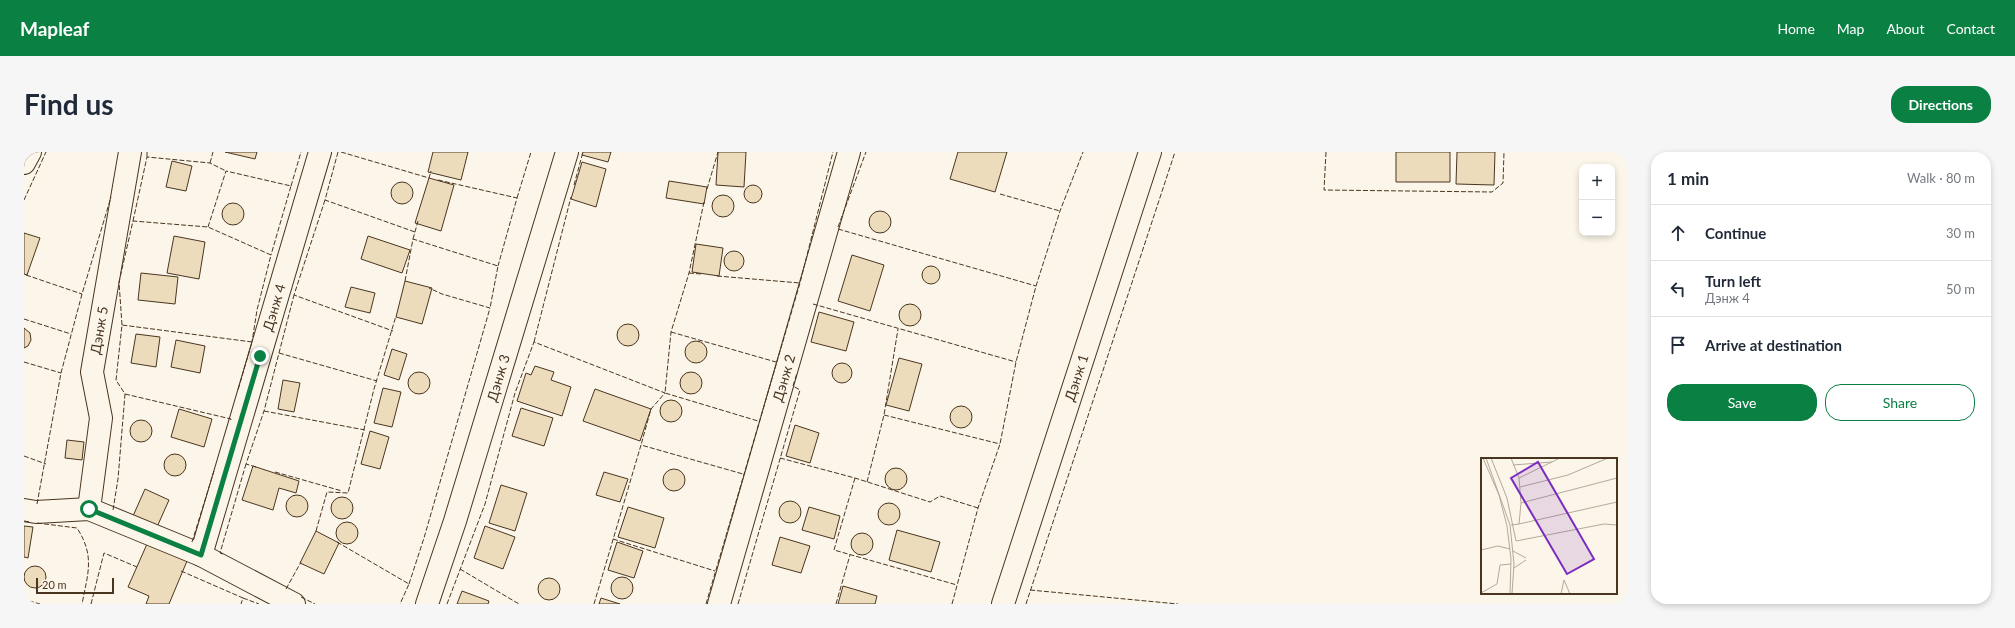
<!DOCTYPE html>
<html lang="en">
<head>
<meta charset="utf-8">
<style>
	:root { --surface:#fff; --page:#f6f6f7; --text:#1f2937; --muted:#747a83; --line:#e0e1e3; --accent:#0b8043 }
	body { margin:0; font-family:Lato,sans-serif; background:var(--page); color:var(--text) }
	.controls { position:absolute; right:12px; top:12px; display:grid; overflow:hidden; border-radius:8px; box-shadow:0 2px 6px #0003 }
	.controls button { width:36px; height:36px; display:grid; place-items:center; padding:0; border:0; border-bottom:1px solid var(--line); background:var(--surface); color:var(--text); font:20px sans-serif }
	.scale { position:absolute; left:12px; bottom:10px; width:78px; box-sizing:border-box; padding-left:4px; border:2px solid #4a3520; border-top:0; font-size:11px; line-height:14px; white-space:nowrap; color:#4a3520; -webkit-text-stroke:3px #fbf6e9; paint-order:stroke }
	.stop { position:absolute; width:12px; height:12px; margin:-9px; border:3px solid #0b8043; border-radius:50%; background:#fff }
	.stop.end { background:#0b8043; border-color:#fff; box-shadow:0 1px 4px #0008 }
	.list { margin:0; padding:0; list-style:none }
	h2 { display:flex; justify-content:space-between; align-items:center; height:52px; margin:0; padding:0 16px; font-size:17px }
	h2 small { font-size:13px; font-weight:400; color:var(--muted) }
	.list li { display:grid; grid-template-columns:26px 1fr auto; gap:12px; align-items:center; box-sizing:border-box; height:56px; padding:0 16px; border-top:1px solid var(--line) }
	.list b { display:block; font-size:15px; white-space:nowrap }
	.list p { margin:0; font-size:13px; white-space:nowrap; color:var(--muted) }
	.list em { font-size:13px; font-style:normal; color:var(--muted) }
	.actions { display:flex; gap:8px; padding:12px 16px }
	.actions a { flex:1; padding:9px 0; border:1px solid var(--accent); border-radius:16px; text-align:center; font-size:14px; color:var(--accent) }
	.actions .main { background:var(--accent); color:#fff }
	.icon { flex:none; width:22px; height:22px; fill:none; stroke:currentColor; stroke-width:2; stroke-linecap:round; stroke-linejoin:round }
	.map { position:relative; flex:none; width:1603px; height:452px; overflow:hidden; border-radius:16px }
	header { display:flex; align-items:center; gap:24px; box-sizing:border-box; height:56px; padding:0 20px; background:var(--accent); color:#fff }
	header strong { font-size:19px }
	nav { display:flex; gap:22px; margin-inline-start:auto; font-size:14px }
	.intro { display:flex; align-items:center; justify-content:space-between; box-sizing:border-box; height:96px; padding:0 24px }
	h1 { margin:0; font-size:28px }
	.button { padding:10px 18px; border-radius:16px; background:var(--accent); color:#fff; font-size:14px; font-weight:700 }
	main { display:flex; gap:24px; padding:0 24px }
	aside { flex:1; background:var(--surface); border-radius:16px; box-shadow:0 2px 6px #0003 }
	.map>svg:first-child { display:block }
</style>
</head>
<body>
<header>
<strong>Mapleaf</strong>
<nav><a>Home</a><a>Map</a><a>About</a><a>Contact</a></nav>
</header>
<div class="intro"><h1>Find us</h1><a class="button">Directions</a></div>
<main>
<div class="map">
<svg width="1603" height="452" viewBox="0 0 1603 452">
	<rect width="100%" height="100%" fill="#fbf6e9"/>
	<path fill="#ecdcbc" stroke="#4a3520" d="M201,0H233L231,7Z
		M409,0H444L437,28L404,20Z
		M559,0H587L584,10L558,3Z
		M694,0H722L720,35L692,33Z
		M934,0H983L971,40L926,27Z
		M1372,0H1426V30H1372Z
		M1433,0H1471L1470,33L1432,32Z
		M148,9L168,14L162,39L142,35Z
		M558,10L582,17L572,55L547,47Z
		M405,26L430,33L417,79L391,71Z
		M645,29L683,35L680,52L642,46Z
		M367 41a11 11 0 1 1 22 0a11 11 0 1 1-22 0Z
		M720 42a9 9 0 1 1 18 0a9 9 0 1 1-18 0Z
		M688 54a11 11 0 1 1 22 0a11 11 0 1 1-22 0Z
		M198 62a11 11 0 1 1 22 0a11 11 0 1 1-22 0Z
		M845 70a11 11 0 1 1 22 0a11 11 0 1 1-22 0Z
		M0,81L16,86L3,123L0,122Z
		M150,84L181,90L175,127L143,121Z
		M344,84L386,98L378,121L337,107Z
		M672,92L699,96L695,124L668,120Z
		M700 109a10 10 0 1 1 20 0a10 10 0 1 1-20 0Z
		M828,103L860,113L846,159L814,149Z
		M898 123a9 9 0 1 1 18 0a9 9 0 1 1-18 0Z
		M117,121L154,125L151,152L114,148Z
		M381,129L408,136L398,172L372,165Z
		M327,135L351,141L346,161L321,155Z
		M875 163a11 11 0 1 1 22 0a11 11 0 1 1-22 0Z
		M795,160L830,170L822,199L787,190Z
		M593 183a11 11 0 1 1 22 0a11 11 0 1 1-22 0Z
		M0,176L6,181L7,188L4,194L0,196Z
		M112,182L136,185L132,215L107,211Z
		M152,188L181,194L176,221L147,215Z
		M661 200a11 11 0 1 1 22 0a11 11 0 1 1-22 0Z
		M368,197L383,202L375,228L360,223Z
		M875,206L898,212L885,259L862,253Z
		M808 221a10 10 0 1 1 20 0a10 10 0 1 1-20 0Z
		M511,214L530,220L527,228L547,235L538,264L493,249L502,221L507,223Z
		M656 231a11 11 0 1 1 22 0a11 11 0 1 1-22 0Z
		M384 231a11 11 0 1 1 22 0a11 11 0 1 1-22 0Z
		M259,228L276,231L270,260L254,257Z
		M359,236L377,240L368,275L350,271Z
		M571,237L627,257L616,289L559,269Z
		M636 259a11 11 0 1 1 22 0a11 11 0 1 1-22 0Z
		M926 265a11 11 0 1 1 22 0a11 11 0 1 1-22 0Z
		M497,256L529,266L520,294L488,284Z
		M155,257L188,267L180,295L147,285Z
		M106 279a11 11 0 1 1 22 0a11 11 0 1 1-22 0Z
		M771,273L795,281L786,311L762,304Z
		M346,279L365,285L356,317L337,312Z
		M43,288L60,290L58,308L41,306Z
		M140 313a11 11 0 1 1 22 0a11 11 0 1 1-22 0Z
		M229,314L275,329L272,341L255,336L249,358L218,348Z
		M861 327a11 11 0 1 1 22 0a11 11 0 1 1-22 0Z
		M639 328a11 11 0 1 1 22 0a11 11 0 1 1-22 0Z
		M580,320L604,327L596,350L572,343Z
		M477,333L503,341L491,379L465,371Z
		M121,337L145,348L133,375L109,364Z
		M262 354a11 11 0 1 1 22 0a11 11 0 1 1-22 0Z
		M307 356a11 11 0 1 1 22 0a11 11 0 1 1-22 0Z
		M755 360a11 11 0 1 1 22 0a11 11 0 1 1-22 0Z
		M854 362a11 11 0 1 1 22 0a11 11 0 1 1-22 0Z
		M604,355L640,366L631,396L594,385Z
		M785,355L816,364L810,387L778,378Z
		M312 381a11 11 0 1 1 22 0a11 11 0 1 1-22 0Z
		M0,374L9,375L4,406L0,405Z
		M461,374L491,385L479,417L450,406Z
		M873,378L916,390L907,420L865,408Z
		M292,379L315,391L300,422L276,411Z
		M827 392a11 11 0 1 1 22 0a11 11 0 1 1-22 0Z
		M756,385L786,394L777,421L748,413Z
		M593,390L619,399L610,426L584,418Z
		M123,392L163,409L145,452H122L125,444L104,435Z
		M0 425a11 11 0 1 1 22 0a11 11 0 1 1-22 0Z
		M587 436a11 11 0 1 1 22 0a11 11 0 1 1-22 0Z
		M514 437a11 11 0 1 1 22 0a11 11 0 1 1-22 0Z
		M819,434L853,444L851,452H814Z
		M438,439L465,449L464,452H433Z
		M577,446L596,452H575Z"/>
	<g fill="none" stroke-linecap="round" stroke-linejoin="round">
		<defs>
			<g id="minor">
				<path d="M0,11L6,0"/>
				<path id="s1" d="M65,357L77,266L68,220L106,0"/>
				<path d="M0,358L12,360L65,357L177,403L270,452"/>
				<path id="s2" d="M177,403L296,0"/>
				<path id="s3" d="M403,452L431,369L543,0"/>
				<path id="s4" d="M695,452L825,0"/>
				<path id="s5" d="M979,452L1126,0"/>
			</g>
		</defs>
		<use href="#minor" stroke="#4a3520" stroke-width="24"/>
		<use href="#minor" stroke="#fbf6e9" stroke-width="22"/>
		<path stroke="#4a3520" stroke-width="1" stroke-dasharray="5 2" stroke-linecap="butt" d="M314,0L301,48L391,80
			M317,0L405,26L407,19
			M1302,0L1300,38L1468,40L1479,31L1480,0
			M123,5V0
			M186,11L189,0
			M414,28L493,46L474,114
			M550,33L559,0
			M267,34L277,0
			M683,37L694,0
			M976,42L1036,59
			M493,46L507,0
			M0,48L22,0
			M301,48L270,143L369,179
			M680,50L665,121L647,180L641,241L734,269
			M109,69L123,5L186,11L202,19
			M184,75L202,19L267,34L247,103
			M814,75L842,0
			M814,77L1012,134
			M389,87L394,69
			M665,121L677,122
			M2,123L58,142
			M693,124L776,131
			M381,129L389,87L474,114L466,156
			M789,152L992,210
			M0,167L47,182
			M98,173L95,130L109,69L184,75L247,103L233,158L228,190
			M647,180L752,210
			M510,190L547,45
			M255,201L353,229
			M0,210L37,221
			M101,242L207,267L206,270
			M240,259L341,278
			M860,263L976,292
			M0,304L22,312
			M756,306L831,326L906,350L916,344L954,356
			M232,315L222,312L240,259L270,143
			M251,320L318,339
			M831,326L810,398L933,433
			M843,330L860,263L874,177
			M13,352L37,221L58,142L87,45
			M89,358L94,327L101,242L92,228L98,173L228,190L214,238
			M0,369L7,370
			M13,371L53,376C71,404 64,421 58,452
			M292,379L303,340L324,341L350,237L372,164
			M589,387L691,419
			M168,390L190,319
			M313,390L385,432L376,452
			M199,402L196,401L222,312
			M436,417L495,452
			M157,419L219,446L217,452
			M385,432L400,386L466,156L418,142L405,136
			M262,437L277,410
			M1006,438L1154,452
			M277,445L291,452
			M219,446L235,452
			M0,448L5,449V452
			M5,449L16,452
			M67,452L80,401L113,415
			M423,452L461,352L491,241L510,190L641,241L627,257L617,293
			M570,452L617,293L719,322
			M682,452L776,131L809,0
			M714,452L776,238L769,234L773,221
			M812,452L826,403
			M928,452L954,356L976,292L992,210L1012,134L1036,59L1059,0
			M1002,452L1151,0"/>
	</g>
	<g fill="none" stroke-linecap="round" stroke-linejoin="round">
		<path stroke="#0b8043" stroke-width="5" d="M65,357L177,403L236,204"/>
	</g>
	<g text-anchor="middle" stroke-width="3" stroke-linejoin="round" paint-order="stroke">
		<g font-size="14" fill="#4a3520" stroke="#fbf6e9">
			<text dy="5" stroke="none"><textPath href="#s2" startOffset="258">Дэнж 4</textPath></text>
			<text dy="5" stroke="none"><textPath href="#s1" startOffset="181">Дэнж 5</textPath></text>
			<text dy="5" stroke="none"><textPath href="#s4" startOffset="235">Дэнж 2</textPath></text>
			<text dy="5" stroke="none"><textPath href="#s5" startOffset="238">Дэнж 1</textPath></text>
			<text dy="5" stroke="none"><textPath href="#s3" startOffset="237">Дэнж 3</textPath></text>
		</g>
	</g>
	<g transform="translate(1457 306)">
		<rect width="136" height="136" fill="#fbf6e9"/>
		<path fill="none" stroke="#b4a999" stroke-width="1" d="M2,0L18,37L26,68L30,101L29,136M5,0L29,67L33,106L31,136M10,0L26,40L35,83L123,66L136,67M30,0L38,20L40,45L38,66L30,67M32,7L71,4M38,20L79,0M39,29L87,17L127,0M40,45L136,20M38,66L136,44M0,92L17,88L29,91M32,93L45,100M33,110L45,102M0,135L16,126L19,107L30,106M80,136L83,122L89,136"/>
		<path fill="#7b2cbf" fill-opacity="0.15" stroke="#7b2cbf" stroke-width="2" d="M57,4L113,101L86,116L30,20Z"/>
		<rect width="136" height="136" fill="none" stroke="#4a3520" stroke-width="2"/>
	</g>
</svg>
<div class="controls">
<button>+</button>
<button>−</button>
</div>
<div class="scale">20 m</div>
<div class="stop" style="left:65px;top:357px"></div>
<div class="stop end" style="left:236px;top:204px"></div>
</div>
<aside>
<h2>1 min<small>Walk · 80 m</small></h2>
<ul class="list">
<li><svg class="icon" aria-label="ahead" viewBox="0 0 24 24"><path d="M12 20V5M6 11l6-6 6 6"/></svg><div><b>Continue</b></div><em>30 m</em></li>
<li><svg class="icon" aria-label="left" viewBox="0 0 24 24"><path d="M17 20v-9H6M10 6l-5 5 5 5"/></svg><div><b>Turn left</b><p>Дэнж 4</p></div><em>50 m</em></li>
<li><svg class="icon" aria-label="arrive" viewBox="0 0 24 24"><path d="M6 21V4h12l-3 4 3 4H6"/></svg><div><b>Arrive at destination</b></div></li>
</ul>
<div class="actions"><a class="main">Save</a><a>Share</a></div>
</aside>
</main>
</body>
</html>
